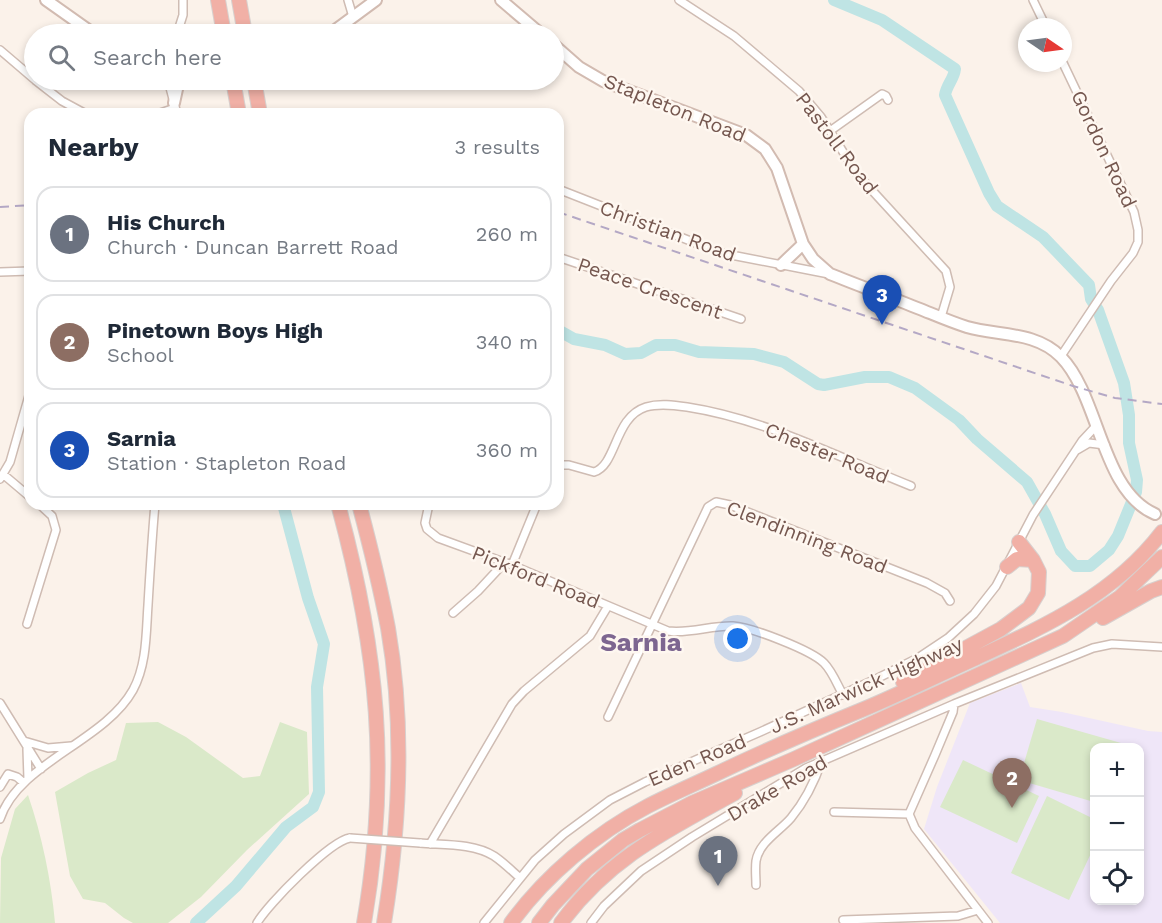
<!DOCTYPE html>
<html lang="en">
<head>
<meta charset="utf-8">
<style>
	:root { --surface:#fff; --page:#f2f2f3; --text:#1f2937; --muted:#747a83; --line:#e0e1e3; --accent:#db2777 }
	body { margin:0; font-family:"Work Sans",sans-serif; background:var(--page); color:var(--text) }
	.controls { position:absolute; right:18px; bottom:18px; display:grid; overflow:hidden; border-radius:12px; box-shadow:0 3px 9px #0003 }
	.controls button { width:54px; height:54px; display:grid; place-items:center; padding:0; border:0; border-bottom:2px solid var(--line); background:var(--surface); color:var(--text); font:30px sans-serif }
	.compass { position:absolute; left:1018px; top:18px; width:54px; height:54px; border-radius:50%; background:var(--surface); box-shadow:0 3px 9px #0003; rotate:103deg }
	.you { position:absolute; left:738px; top:639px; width:21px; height:21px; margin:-15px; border:4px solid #fff; border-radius:50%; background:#1a73e8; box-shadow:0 0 0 9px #1a73e833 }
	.badge { display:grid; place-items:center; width:39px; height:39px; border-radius:50%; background:var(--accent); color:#fff; font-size:20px; font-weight:700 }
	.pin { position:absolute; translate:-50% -50px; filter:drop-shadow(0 2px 3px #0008) }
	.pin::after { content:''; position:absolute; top:32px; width:21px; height:18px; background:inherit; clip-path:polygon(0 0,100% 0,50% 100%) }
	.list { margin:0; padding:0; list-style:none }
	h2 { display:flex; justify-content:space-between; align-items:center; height:78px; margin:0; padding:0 24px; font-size:26px }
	h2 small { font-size:20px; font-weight:400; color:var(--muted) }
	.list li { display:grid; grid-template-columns:39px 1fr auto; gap:18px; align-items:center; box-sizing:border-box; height:96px; margin:0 12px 12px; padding:0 12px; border:2px solid var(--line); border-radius:18px }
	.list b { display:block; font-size:22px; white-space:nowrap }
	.list p { margin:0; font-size:20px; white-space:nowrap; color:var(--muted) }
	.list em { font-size:20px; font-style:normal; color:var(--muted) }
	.icon { flex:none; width:33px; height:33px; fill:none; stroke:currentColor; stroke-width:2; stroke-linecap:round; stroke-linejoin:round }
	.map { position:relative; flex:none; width:1162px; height:923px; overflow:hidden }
	.search { position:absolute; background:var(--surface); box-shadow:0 3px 9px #0003; left:24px; top:24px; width:540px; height:66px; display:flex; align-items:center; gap:15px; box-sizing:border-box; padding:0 21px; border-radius:33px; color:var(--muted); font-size:22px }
	.panel { position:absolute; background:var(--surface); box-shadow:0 3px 9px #0003; left:24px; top:108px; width:540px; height:402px; border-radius:18px }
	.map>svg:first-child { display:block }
</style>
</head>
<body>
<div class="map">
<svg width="1162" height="923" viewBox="0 0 1162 923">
	<rect width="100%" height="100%" fill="#fbf2ea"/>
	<path fill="#efe6f8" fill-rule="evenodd" d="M1021,683L1030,707L1062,712L1148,731L1162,732V923H1000L924,829L937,787L970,703ZM1094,748H1140V900H1094Z"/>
	<path fill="#dae9c9" d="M1037,719L1128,745V747L1094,748V802L1019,780Z
		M158,722L186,737L243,778L260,776L280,722L307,732L309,794L247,850L201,897L168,923H133L124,918L105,903L83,899L70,876L55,792L88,773L116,760L126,723Z
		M963,760L1039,796L1017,843L940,807Z
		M28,795C42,836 51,879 55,923H0L1,858L15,809Z
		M1047,796L1094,819V847L1069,900L1011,873Z"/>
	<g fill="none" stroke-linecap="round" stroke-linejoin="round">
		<path stroke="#bfe4e4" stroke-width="12" d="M558,330L574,339L605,345L625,354L641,353L656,345H675L699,352L754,354L784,362L818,384L824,385L865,377H889L915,388L959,420L977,439L1027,482L1045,514L1061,551L1075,566H1090L1109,550L1118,536L1136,492L1137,480L1129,443V415L1124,383L1098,310L1091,299L1089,285L1043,237L997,206L989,193L945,95C947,84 954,79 955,69L882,20L834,0
			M196,923L236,886L286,827L313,807L319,792L317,687L324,644L308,598L283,504"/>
		<defs>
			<path id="street" d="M348,0L353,17
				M679,0L734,36L799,91L821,117L857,174L946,271L950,287L941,317
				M1033,0L1046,27
				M177,34L183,15V0
				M0,50L34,79
				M35,80L62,101L86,114
				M168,80L177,114
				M157,114L175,108
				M830,131L882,94L886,96L888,100
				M558,189L721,253L829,274
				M558,257L741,319
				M0,272L30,271
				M1061,356L1111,281L1133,253L1138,242V230L1134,212L1063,63
				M1077,450L1089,443L1105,445
				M558,465H569L594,472C617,465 614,417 646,407C659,403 674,405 687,407C765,419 838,457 911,486
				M4,475L30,497
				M0,479L10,462L30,392
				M429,504L425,523L427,529L438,538L512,565L668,631C690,634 712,625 733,626C751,627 811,650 824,663C832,671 837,684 843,695
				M512,565L537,504
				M453,613L478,591L505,562
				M27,624L56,530L52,516L39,504
				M0,703L41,769
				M608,717L708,507L716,502L730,505L927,583L945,593L950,601
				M24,741L48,748L71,746
				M27,749L28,779
				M0,787L8,774L17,777L24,783
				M834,812L909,814
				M909,814L915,828L988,923
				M909,814L935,755L953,712L954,704
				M0,819C18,763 104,742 133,690C147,664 146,633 148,605C150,571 152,538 155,504
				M420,843C443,845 473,843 494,856C503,862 511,870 519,877
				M430,844L512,704L524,691L590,636L608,606
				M756,885C756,877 755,869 756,861C759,842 780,831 791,818C805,801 815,781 822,760
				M843,920L958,916L978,910
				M257,923C268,904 330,841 350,838
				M484,923L535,860L564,834L610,800L645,782L760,732L878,678L918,658L948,638L974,614L996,586L1033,515L1082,441L1096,426
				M591,923L604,906L641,871L692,837L806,768L954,704L1093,648L1112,644L1162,647"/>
			<path id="secondary" d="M46,0L94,34
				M501,0L541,34
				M330,34L376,0
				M554,45L579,67L603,81L746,135L765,149L777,168L803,244L813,259L830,274C860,286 890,297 920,309C935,315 951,322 967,327C998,336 1036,331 1061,357C1100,397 1101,491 1155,514
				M174,103L179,80
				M781,265L803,244"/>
			<path id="highway" d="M218,0L224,34
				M239,0L245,34
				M233,80L239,114
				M254,80L260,114
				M338,504C378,651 390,772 364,923
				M359,504C370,545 380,586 388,628C405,726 400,825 384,923
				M1007,567L1017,559L1033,560
				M1103,618L1151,591L1162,587
				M903,682L1001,629L1029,608L1038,593L1039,572L1033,560L1019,542
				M511,923C545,876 596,833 648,806C671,794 695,784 718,773C766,750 815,729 864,709C902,693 938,675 976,658C1045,626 1114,595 1162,532
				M539,923L553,905L587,869L623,840L640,830L692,803L794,759L1063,636L1120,597L1162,557
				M561,923C609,858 666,831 735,793"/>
		</defs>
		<use href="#street" stroke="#cfbcb3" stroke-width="10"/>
		<use href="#secondary" stroke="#d2bbb1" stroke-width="14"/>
		<use href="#highway" stroke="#d8d0ce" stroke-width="16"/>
		<use href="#street" stroke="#fff" stroke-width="7"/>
		<use href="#secondary" stroke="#fff" stroke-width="10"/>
		<use href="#highway" stroke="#f1b0a6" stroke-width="14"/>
		<path stroke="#b4a8c5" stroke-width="2" stroke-dasharray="9 6" stroke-linecap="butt" d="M0,207L30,205
			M558,212L1073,386L1115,398L1162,404"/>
		<defs>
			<path id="street-bridge" d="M350,838L420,843"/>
		</defs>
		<use href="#street-bridge" stroke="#cfbcb3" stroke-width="10" stroke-linecap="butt"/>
		<use href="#street-bridge" stroke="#fff" stroke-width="7"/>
	</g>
	<g text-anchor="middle" stroke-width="5" stroke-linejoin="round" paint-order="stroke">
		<g font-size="20" fill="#75574f" stroke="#fef7f0">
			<text transform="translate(675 108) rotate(22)" y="7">Stapleton Road</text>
			<text transform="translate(837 143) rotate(53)" y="7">Pastoll Road</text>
			<text transform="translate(1104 149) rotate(65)" y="7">Gordon Road</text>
			<text transform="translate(668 231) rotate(20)" y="7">Christian Road</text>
			<text transform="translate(650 288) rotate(19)" y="7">Peace Crescent</text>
			<text transform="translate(827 453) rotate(22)" y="7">Chester Road</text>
			<text transform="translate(807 537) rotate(21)" y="7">Clendinning Road</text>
			<text transform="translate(536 577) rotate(22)" y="7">Pickford Road</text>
			<text transform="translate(866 685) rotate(-24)" y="7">J.S. Marwick Highway</text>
			<text transform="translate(697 760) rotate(-23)" y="7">Eden Road</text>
			<text transform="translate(777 788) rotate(-30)" y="7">Drake Road</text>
		</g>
		<g font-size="26" font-weight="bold" fill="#7d6690" stroke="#fef7f0">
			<text x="641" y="651">Sarnia</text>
		</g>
	</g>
</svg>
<div class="controls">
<button>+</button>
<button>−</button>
<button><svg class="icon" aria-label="locate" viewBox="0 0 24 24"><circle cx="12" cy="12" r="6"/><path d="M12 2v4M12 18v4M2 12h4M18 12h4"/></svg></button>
</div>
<svg class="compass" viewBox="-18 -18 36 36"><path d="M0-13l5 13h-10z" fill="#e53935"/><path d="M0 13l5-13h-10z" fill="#747a83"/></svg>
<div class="you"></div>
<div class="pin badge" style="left:718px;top:886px;background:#6b7280">1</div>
<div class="pin badge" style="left:1012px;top:808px;background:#8d6e63">2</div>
<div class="pin badge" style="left:882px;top:325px;background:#1a4fb4">3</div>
<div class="search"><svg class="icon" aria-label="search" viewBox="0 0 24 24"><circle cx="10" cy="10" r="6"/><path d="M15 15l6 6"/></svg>Search here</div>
<section class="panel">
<h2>Nearby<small>3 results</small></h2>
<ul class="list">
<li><span class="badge" style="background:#6b7280">1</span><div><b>His Church</b><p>Church · Duncan Barrett Road</p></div><em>260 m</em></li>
<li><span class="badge" style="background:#8d6e63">2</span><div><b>Pinetown Boys High</b><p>School</p></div><em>340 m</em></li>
<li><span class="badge" style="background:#1a4fb4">3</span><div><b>Sarnia</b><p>Station · Stapleton Road</p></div><em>360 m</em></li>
</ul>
</section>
</div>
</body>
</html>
